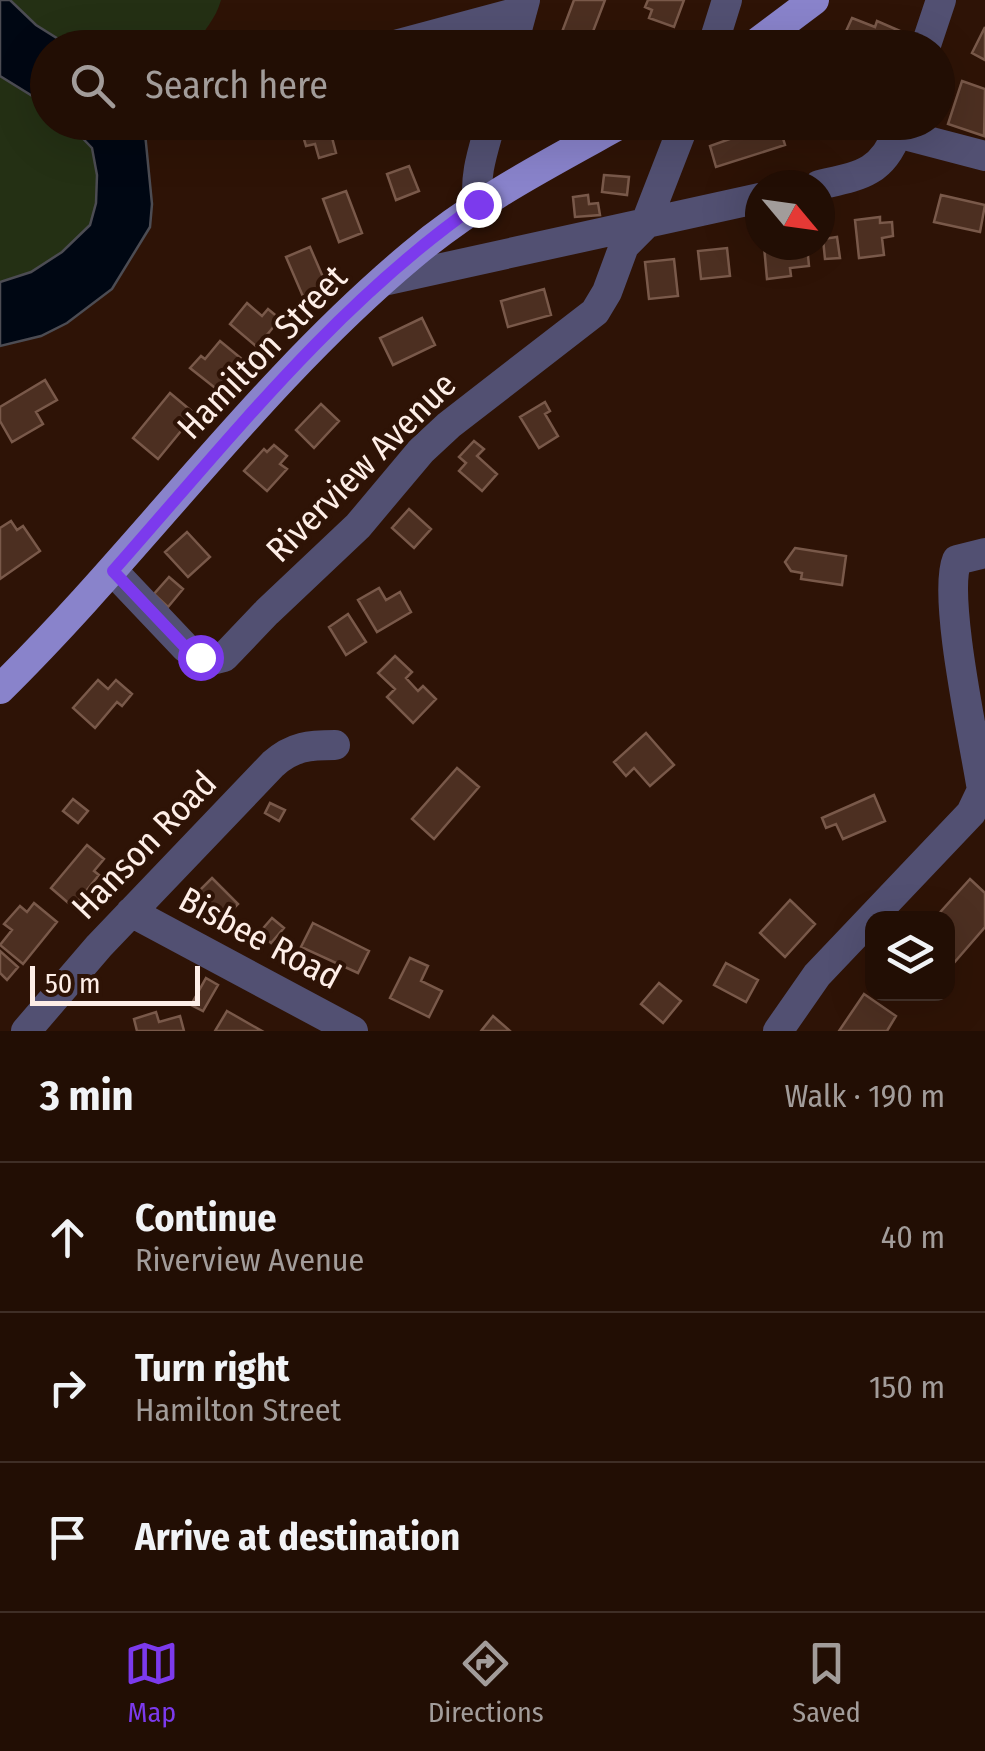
<!DOCTYPE html>
<html lang="en">
<head>
<meta charset="utf-8">
<style>
	:root { --surface:#220e04; --page:#2e1c13; --text:#f1f3f6; --muted:#a29c9a; --line:#3f2e26; --accent:#7c3aed }
	body { margin:0; font-family:"Fira Sans Condensed",sans-serif; background:var(--page); color:var(--text) }
	.controls { position:absolute; right:30px; bottom:30px; display:grid; overflow:hidden; border-radius:20px; box-shadow:0 10px 40px #0002 }
	.controls button { width:90px; height:90px; display:grid; place-items:center; padding:0; border:0; border-bottom:2px solid var(--line); background:var(--surface); color:var(--text); font:50px sans-serif }
	.compass { position:absolute; left:745px; top:170px; width:90px; height:90px; border-radius:50%; background:var(--surface); box-shadow:0 10px 40px #0002; rotate:119deg }
	.scale { position:absolute; left:30px; bottom:25px; width:170px; box-sizing:border-box; padding-left:10px; border:5px solid #feeee7; border-top:0; font-size:28px; line-height:35px; white-space:nowrap; color:#feeee7; -webkit-text-stroke:8px #2e1306; paint-order:stroke }
	.stop { position:absolute; width:30px; height:30px; margin:-22px; border:8px solid #7c3aed; border-radius:50%; background:#fff }
	.stop.end { background:#7c3aed; border-color:#fff; box-shadow:0 2px 10px #0008 }
	.list { margin:0; padding:0; list-style:none }
	h2 { display:flex; justify-content:space-between; align-items:center; height:130px; margin:0; padding:0 40px; font-size:42px }
	h2 small { font-size:32px; font-weight:400; color:var(--muted) }
	.list li { display:grid; grid-template-columns:65px 1fr auto; gap:30px; align-items:center; box-sizing:border-box; height:150px; padding:0 40px; border-top:2px solid var(--line) }
	.list b { display:block; font-size:38px; white-space:nowrap }
	.list p { margin:0; font-size:32px; white-space:nowrap; color:var(--muted) }
	.list em { font-size:32px; font-style:normal; color:var(--muted) }
	.icon { flex:none; width:55px; height:55px; fill:none; stroke:currentColor; stroke-width:2; stroke-linecap:round; stroke-linejoin:round }
	.map { position:relative; flex:none; width:985px; height:1031px; overflow:hidden }
	.search { position:absolute; background:var(--surface); box-shadow:0 10px 40px #0002; left:30px; right:30px; top:30px; height:110px; display:flex; align-items:center; gap:25px; box-sizing:border-box; padding:0 35px; border-radius:55px; color:var(--muted); font-size:38px }
	.sheet { height:580px; background:var(--surface) }
	nav { display:flex; justify-content:space-around; align-items:center; box-sizing:border-box; height:140px; border-top:2px solid var(--line); background:var(--surface); font-size:28px; color:var(--muted) }
	nav a { display:grid; justify-items:center; gap:5px }
	nav .on { color:var(--accent) }
	.map>svg:first-child { display:block }
</style>
</head>
<body>
<div class="map">
<svg width="985" height="1031" viewBox="0 0 985 1031">
	<rect width="100%" height="100%" fill="#2e1306"/>
	<path fill="#243014" d="M10,0H221C216,19 203,31 194,48L71,47L36,25Z
		M0,76L47,105L48,122C87,123 98,148 96,185C95,198 96,212 90,224C81,241 40,270 23,276C15,279 8,279 0,282Z"/>
	<path fill="#000713" stroke="#4c4c53" stroke-width="2.5" d="M0,0H10L36,25L71,47L48,48L47,105L0,76Z
		M68,123H144L152,204L150,227L112,289L67,323L41,336L0,346V282L31,272L62,252L90,225L96,203L97,175L92,148Z"/>
	<path fill="#4c2f21" stroke="#79594a" stroke-width="2.5" d="M574,0H605L589,42L562,32Z
		M648,0H684L674,27L649,18L652,10L645,7Z
		M852,18L875,27L877,21L900,31L893,48H860L842,40Z
		M985,27V60L972,53Z
		M962,81L985,89L984,136L948,124Z
		M299,122H328L336,153L319,158L315,144L306,146Z
		M748,122H778L785,145L716,167L710,146L744,134L741,125Z
		M409,166L419,191L396,200L387,174Z
		M604,175L629,177L627,195L602,192Z
		M346,191L362,233L339,242L323,199Z
		M588,195L589,204L598,203L600,215L575,217L573,197Z
		M941,195L985,205L980,232L934,222Z
		M880,217V223L892,222L893,236L882,238L884,255L859,258L855,220Z
		M837,237L840,258L825,259L823,239Z
		M807,245L809,266L790,268L791,276L767,279L764,246Z
		M310,247L329,291L305,301L286,257Z
		M727,248L730,276L701,279L698,251Z
		M674,259L678,296L649,299L645,262Z
		M544,289L551,315L508,327L501,301Z
		M247,303L262,316L268,309L280,319L257,347L230,324Z
		M422,318L435,345L393,365L380,338Z
		M220,341L243,360L219,391L190,368L201,356L205,359Z
		M45,380L57,400L36,412L43,424L12,442L0,421V407Z
		M170,393L195,414L158,459L133,438Z
		M545,402L550,411L545,414L558,436L539,448L520,417Z
		M321,404L339,421L314,448L296,430Z
		M474,441L484,449L477,456L497,474L482,491L459,471L466,463L459,457Z
		M274,445L287,456L280,464L287,469L267,491L244,471L264,449L267,452Z
		M409,509L431,529L414,548L392,528Z
		M11,521L17,530L23,526L40,551L0,579V528Z
		M187,532L210,557L188,577L165,552Z
		M795,548L846,556L842,585L801,579L802,573L791,571L785,562Z
		M169,577L183,589L168,607L154,594Z
		M379,588L386,600L400,592L411,612L377,632L358,600Z
		M348,614L366,642L346,655L329,627Z
		M395,656L412,672L406,678L418,691L423,686L436,699L413,723L387,697L395,689L378,673Z
		M98,680L108,689L116,680L132,694L122,706L117,702L95,728L73,708Z
		M646,733L674,765L650,786L634,768L626,776L614,762Z
		M457,768L479,787L434,839L412,819Z
		M874,795L885,821L843,839L836,824L826,828L822,818Z
		M73,799L88,811L78,823L63,811Z
		M270,803L285,810L279,821L265,813Z
		M87,845L104,859L94,871L99,875L73,907L51,888Z
		M212,878L238,904L216,926L190,900Z
		M970,879L985,893V927L953,964L948,959V918H935Z
		M790,900L815,924L785,957L760,933Z
		M34,903L57,922L23,964L0,945L12,930L4,924L20,906L27,912Z
		M272,918L284,928L271,943L259,933Z
		M313,923L369,951L358,973L301,947Z
		M0,951L18,967L7,980L0,973Z
		M410,958L428,966L421,981L442,991L429,1017L390,998Z
		M726,963L758,980L746,1002L714,985Z
		M206,978L218,985L203,1011L191,1005Z
		M659,983L681,1001L663,1023L641,1004Z
		M864,994L896,1016L887,1031H839Z
		M227,1011L262,1031H215Z
		M156,1012L159,1022L180,1016L184,1031H137L134,1019Z
		M493,1016L510,1031H481Z"/>
	<g fill="none" stroke-linecap="round" stroke-linejoin="round">
		<path stroke="#525072" stroke-width="30" d="M384,48L522,11
			M512,48L525,0
			M712,48L727,0
			M925,48L941,0
			M819,185C858,176 882,174 897,133L985,156
			M478,204C474,175 483,151 491,122
			M383,281L760,198
			M113,571L186,648L212,660L224,657L267,612L358,526L421,451L449,425L595,312L607,292L624,246L645,225L685,122
			M131,912L353,1031
			M26,1031L99,946L273,764C293,746 310,745 335,745
			M778,1031L817,975L971,813L982,790C975,744 942,596 957,560L985,553"/>
		<path stroke="#8983cb" stroke-width="30" d="M750,48L814,0
			M0,689C142,549 259,383 412,255C477,200 550,163 624,122"/>
	</g>
	<g fill="none" stroke-linecap="round" stroke-linejoin="round">
		<path stroke="#7c3aed" stroke-width="12" d="M200,657L186,648L113,571C227,442 336,303 478,204"/>
	</g>
	<g text-anchor="middle" stroke-width="8" stroke-linejoin="round" paint-order="stroke">
		<g font-size="35" fill="#feeee7" stroke="#2e1306">
			<text transform="translate(262 352) rotate(-46)" y="12">Hamilton Street</text>
			<text transform="translate(361 467) rotate(-45)" y="12">Riverview Avenue</text>
			<text transform="translate(144 845) rotate(-46)" y="12">Hanson Road</text>
			<text transform="translate(260 938) rotate(28)" y="12">Bisbee Road</text>
		</g>
	</g>
</svg>
<div class="controls">
<button><svg class="icon" aria-label="layers" viewBox="0 0 24 24"><path d="M12 4l9 5-9 5-9-5zM3 14l9 5 9-5"/></svg></button>
</div>
<svg class="compass" viewBox="-18 -18 36 36"><path d="M0-13l5 13h-10z" fill="#e53935"/><path d="M0 13l5-13h-10z" fill="#a29c9a"/></svg>
<div class="scale">50 m</div>
<div class="stop" style="left:200px;top:657px"></div>
<div class="stop end" style="left:478px;top:204px"></div>
<div class="search"><svg class="icon" aria-label="search" viewBox="0 0 24 24"><circle cx="10" cy="10" r="6"/><path d="M15 15l6 6"/></svg>Search here</div>
</div>
<section class="sheet">
<h2>3 min<small>Walk · 190 m</small></h2>
<ul class="list">
<li><svg class="icon" aria-label="ahead" viewBox="0 0 24 24"><path d="M12 20V5M6 11l6-6 6 6"/></svg><div><b>Continue</b><p>Riverview Avenue</p></div><em>40 m</em></li>
<li><svg class="icon" aria-label="right" viewBox="0 0 24 24"><path d="M7 20v-9h11M14 6l5 5-5 5"/></svg><div><b>Turn right</b><p>Hamilton Street</p></div><em>150 m</em></li>
<li><svg class="icon" aria-label="arrive" viewBox="0 0 24 24"><path d="M6 21V4h12l-3 4 3 4H6"/></svg><div><b>Arrive at destination</b></div></li>
</ul>
</section>
<nav>
<a class="on"><svg class="icon" aria-label="map" viewBox="0 0 24 24"><path d="M3 6l6-2 6 2 6-2v14l-6 2-6-2-6 2zM9 4v14M15 6v14"/></svg>Map</a>
<a><svg class="icon" aria-label="directions" viewBox="0 0 24 24"><path d="M12 3l9 9-9 9-9-9zM9 14v-3h6M13 9l2 2-2 2"/></svg>Directions</a>
<a><svg class="icon" aria-label="saved" viewBox="0 0 24 24"><path d="M7 4h10v16l-5-4-5 4z"/></svg>Saved</a>
</nav>
</body>
</html>
